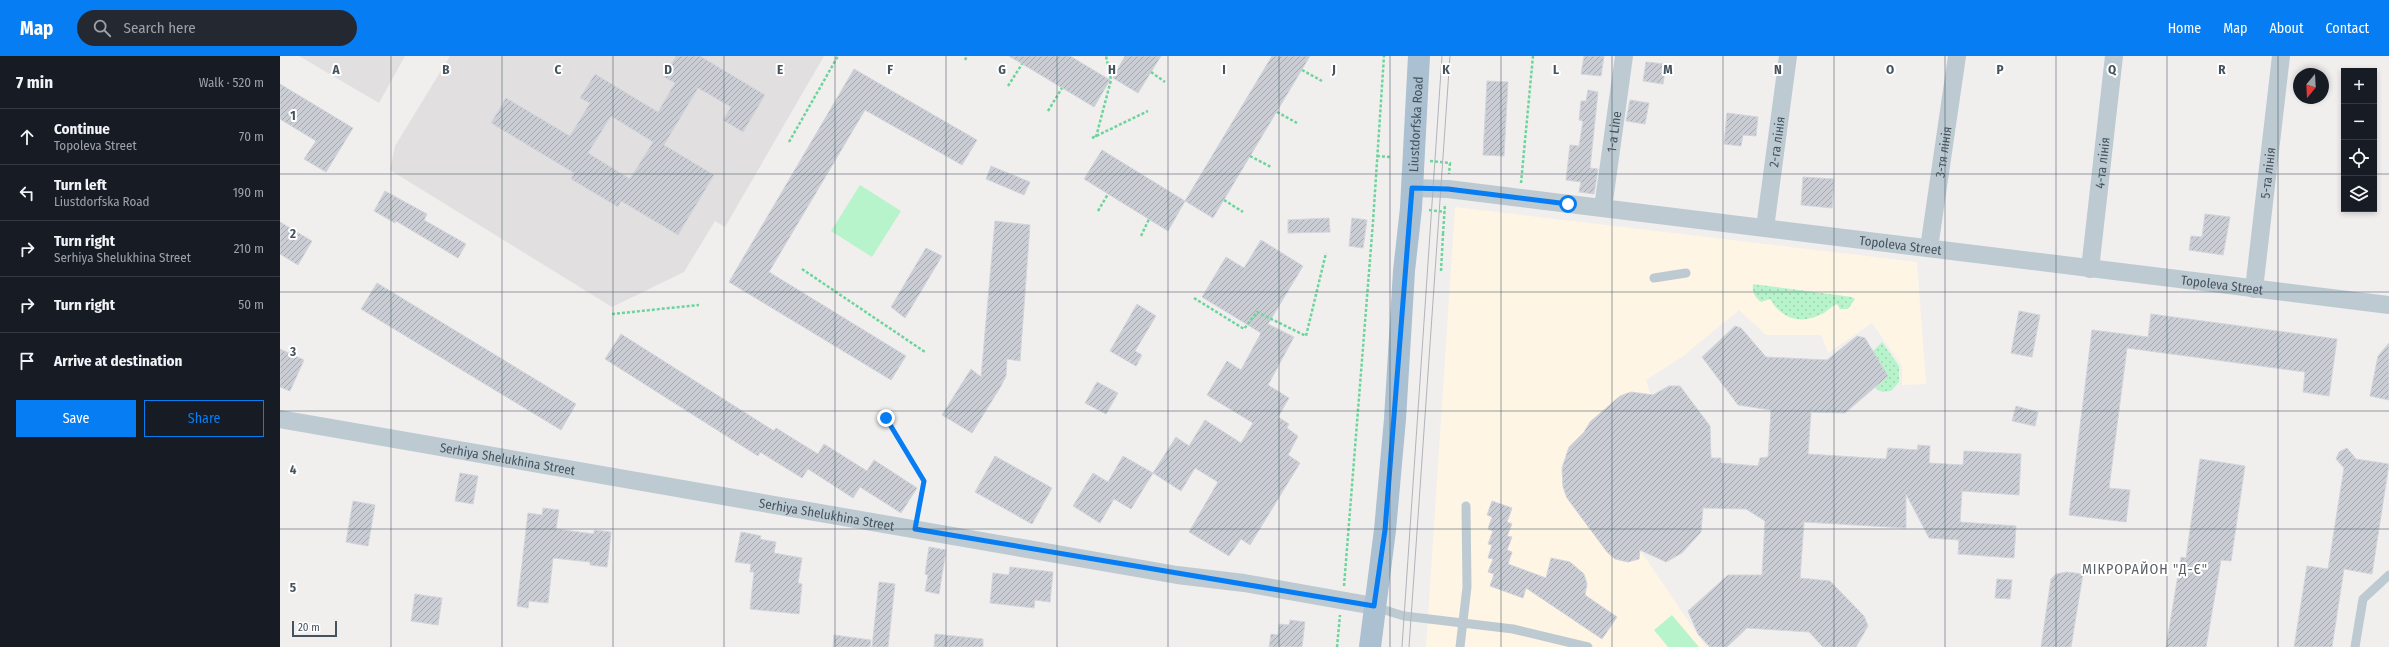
<!DOCTYPE html>
<html lang="en">
<head>
<meta charset="utf-8">
<style>
	:root { --surface:#171b24; --page:#242831; --text:#f1f3f6; --muted:#9ea1a6; --line:#363941; --accent:#067df3 }
	body { margin:0; font-family:"Fira Sans Condensed",sans-serif; background:var(--page); color:var(--text) }
	.controls { position:absolute; right:12px; top:12px; display:grid; overflow:hidden; border-radius:0px; box-shadow:0 2px 6px #0003 }
	.controls button { width:36px; height:36px; display:grid; place-items:center; padding:0; border:0; border-bottom:1px solid var(--line); background:var(--surface); color:var(--text); font:20px sans-serif }
	.compass { position:absolute; left:2013px; top:12px; width:36px; height:36px; border-radius:50%; background:var(--surface); box-shadow:0 2px 6px #0003; rotate:198deg }
	.scale { position:absolute; left:12px; bottom:10px; width:45px; box-sizing:border-box; padding-left:4px; border:2px solid #44535e; border-top:0; font-size:11px; line-height:14px; white-space:nowrap; color:#44535e; -webkit-text-stroke:3px #fff; paint-order:stroke }
	.stop { position:absolute; width:12px; height:12px; margin:-9px; border:3px solid #067df3; border-radius:50%; background:#fff }
	.stop.end { background:#067df3; border-color:#fff; box-shadow:0 1px 4px #0008 }
	.list { margin:0; padding:0; list-style:none }
	h2 { display:flex; justify-content:space-between; align-items:center; height:52px; margin:0; padding:0 16px; font-size:17px }
	h2 small { font-size:13px; font-weight:400; color:var(--muted) }
	.list li { display:grid; grid-template-columns:26px 1fr auto; gap:12px; align-items:center; box-sizing:border-box; height:56px; padding:0 16px; border-top:1px solid var(--line) }
	.list b { display:block; font-size:15px; white-space:nowrap }
	.list p { margin:0; font-size:13px; white-space:nowrap; color:var(--muted) }
	.list em { font-size:13px; font-style:normal; color:var(--muted) }
	.actions { display:flex; gap:8px; padding:12px 16px }
	.actions a { flex:1; padding:9px 0; border:1px solid var(--accent); border-radius:0px; text-align:center; font-size:14px; color:var(--accent) }
	.actions .main { background:var(--accent); color:#fff }
	.icon { flex:none; width:22px; height:22px; fill:none; stroke:currentColor; stroke-width:2; stroke-linecap:round; stroke-linejoin:round }
	.map { position:relative; flex:none; width:2109px; height:591px; overflow:hidden }
	header { display:flex; align-items:center; gap:24px; box-sizing:border-box; height:56px; padding:0 20px; background:var(--accent); color:#fff }
	header strong { font-size:19px }
	nav { display:flex; gap:22px; margin-inline-start:auto; font-size:14px }
	.search { width:280px; height:36px; background:var(--page); display:flex; align-items:center; gap:10px; box-sizing:border-box; padding:0 14px; border-radius:22px; color:var(--muted); font-size:15px }
	main { display:flex }
	aside { flex:1; background:var(--surface) }
	.map>svg:first-child { display:block }
</style>
</head>
<body>
<header>
<strong>Map</strong>
<div class="search"><svg class="icon" aria-label="search" viewBox="0 0 24 24"><circle cx="10" cy="10" r="6"/><path d="M15 15l6 6"/></svg>Search here</div>
<nav><a>Home</a><a>Map</a><a>About</a><a>Contact</a></nav>
</header>
<main>
<aside>
<h2>7 min<small>Walk · 520 m</small></h2>
<ul class="list">
<li><svg class="icon" aria-label="ahead" viewBox="0 0 24 24"><path d="M12 20V5M6 11l6-6 6 6"/></svg><div><b>Continue</b><p>Topoleva Street</p></div><em>70 m</em></li>
<li><svg class="icon" aria-label="left" viewBox="0 0 24 24"><path d="M17 20v-9H6M10 6l-5 5 5 5"/></svg><div><b>Turn left</b><p>Liustdorfska Road</p></div><em>190 m</em></li>
<li><svg class="icon" aria-label="right" viewBox="0 0 24 24"><path d="M7 20v-9h11M14 6l5 5-5 5"/></svg><div><b>Turn right</b><p>Serhiya Shelukhina Street</p></div><em>210 m</em></li>
<li><svg class="icon" aria-label="right" viewBox="0 0 24 24"><path d="M7 20v-9h11M14 6l5 5-5 5"/></svg><div><b>Turn right</b></div><em>50 m</em></li>
<li><svg class="icon" aria-label="arrive" viewBox="0 0 24 24"><path d="M6 21V4h12l-3 4 3 4H6"/></svg><div><b>Arrive at destination</b></div></li>
</ul>
<div class="actions"><a class="main">Save</a><a>Share</a></div>
</aside>
<div class="map">
<svg width="2109" height="591" viewBox="0 0 2109 591">
	<defs>
		<pattern id="grass-dots" width="8" height="8" patternUnits="userSpaceOnUse"><rect width="8" height="8" fill="#b8f4cb"/><path d="M2 2h.1M6 6h.1" fill="none" stroke="#9fd3b1" stroke-width="1.8" stroke-linecap="round"/></pattern>
		<pattern id="building-hatch" width="6" height="6" patternUnits="userSpaceOnUse"><rect width="6" height="6" fill="#caced4"/><path d="M-1 1l2-2M0 6l6-6M5 7l2-2" fill="none" stroke="#a6aaaf"/></pattern>
	</defs>
	<rect width="100%" height="100%" fill="#f1eeee"/>
	<path fill="#fef5e5" d="M1175,151L1637,206L1646,328L1622,329V310L1592,267L1548,297L1541,279H1486L1459,254L1402,301L1366,324L1371,340L1352,486L1360,494L1426,591H1146Z"/>
	<path fill="#e2dfe0" d="M19,0H125L99,47Z
		M170,0H544L445,171L435,165L404,216L332,251L110,114L115,90Z"/>
	<path fill="url(#grass-dots)" d="M1473,228L1572,241L1575,243L1568,253H1560L1557,248C1552,250 1548,254 1544,257C1522,269 1502,264 1490,243L1481,246C1474,240 1472,236 1473,228Z
		M1602,286L1619,310V326L1611,335L1602,336L1595,332L1608,320L1593,295Z"/>
	<path fill="#b8f4cb" d="M580,129L621,155L592,201L551,175Z
		M1392,559L1419,591H1388L1374,574Z"/>
	<path fill="url(#building-hatch)" stroke="#d2d5db" fill-rule="evenodd" d="M396,0H420L485,39L463,76L443,64L451,51L418,32L384,89L434,119L398,179L341,145L338,151L291,123L294,117L211,67L226,42L290,80L310,47L300,42L315,18L378,56L395,27L384,21ZM331,60L373,86L350,123L308,97Z
		M729,0H790L830,24L814,51Z
		M845,0H881L858,37L833,22Z
		M992,0H1030L933,162L905,145Z
		M1304,0H1324L1321,20L1301,18Z
		M1366,6L1386,8L1383,28L1363,25Z
		M574,13L697,84L682,109L585,54L489,216L626,300L611,324L449,226Z
		M1207,25L1228,26L1224,100L1203,99Z
		M0,28L73,72L46,116L24,103L36,85L0,63Z
		M1308,34L1318,36L1310,112L1318,113L1314,138L1299,136L1301,126L1286,124L1290,89L1299,90L1303,65L1299,64L1301,45H1306Z
		M1350,44L1369,47L1365,68L1346,65Z
		M1447,57L1478,61L1476,80L1463,79L1461,90L1444,88Z
		M822,94L905,145L888,175L804,123Z
		M711,110L750,126L744,139L706,123Z
		M1523,121L1554,123L1552,152L1521,149Z
		M105,135L147,158L144,164L186,188L178,202L116,165L115,167L94,155Z
		M1925,158L1950,161L1943,199L1909,194L1911,180L1922,181Z
		M1049,162L1050,176L1008,177V164Z
		M1072,162L1087,164L1083,192L1069,190Z
		M715,165L750,169L740,305L727,303L726,320L721,330L692,377L662,359L691,313L701,321Z
		M0,166L32,185L18,209L0,198Z
		M981,184L1023,210L988,268L1014,281L988,329L1009,342L998,361L1009,368L1007,372L1018,380L1008,399L1020,407L970,489L961,483L949,500L909,476L938,426L915,412L901,435L873,417L896,381L909,390L925,364L961,387L973,367L927,339L947,305L961,314L981,277L922,241L946,201L964,212Z
		M646,192L662,200L625,262L611,251Z
		M97,227L296,348L281,374L81,253Z
		M857,248L876,260L855,295L862,299L856,310L830,295Z
		M1739,255L1760,259L1752,301L1731,297Z
		M1871,258L2057,283L2049,340L2023,336L2025,316L1847,292L1829,432L1850,434L1846,466L1789,459L1812,274L1868,281Z
		M1455,270L1461,272L1486,301L1547,304L1577,280L1585,282L1608,320L1565,357L1531,356L1528,398L1606,403L1608,392L1637,394L1638,389L1650,390L1649,407L1683,409L1684,395L1741,398L1739,439L1682,435L1680,466L1736,470L1734,502L1678,498L1679,484L1649,482L1626,438V472L1524,466L1520,522L1550,525L1584,560L1588,570L1576,591H1543L1529,576L1467,572L1447,591H1430L1418,578L1408,555L1448,519H1482L1485,465L1466,453L1423,452L1421,476L1402,497L1386,506L1360,494L1359,503L1348,506L1335,503L1327,496L1287,442L1283,431L1282,412L1289,391L1304,376L1310,366L1340,340L1351,336L1373,339L1389,330H1400L1430,370L1431,402H1441V407L1478,410L1480,402L1488,401L1491,354L1458,349L1422,301Z
		M341,278L494,375L496,372L538,398L544,388L587,415L594,404L637,432L621,457L580,431L573,442L528,413L522,422L480,396L478,400L325,303Z
		M2109,287V344L2090,340L2098,300Z
		M0,293L24,304L10,335L0,331Z
		M817,326L838,337L826,358L805,347Z
		M1736,350L1758,356L1755,370L1732,365Z
		M2067,392L2076,403L2109,408L2092,518L2064,513L2052,591H2014L2027,510L2048,513L2064,412L2056,403L2059,396Z
		M715,400L772,432L752,468L695,436Z
		M843,400L873,417L851,453L834,443L820,467L793,450L813,417L828,426Z
		M1920,403L1965,410L1951,505L1941,504L1926,591H1886L1901,501L1906,502Z
		M180,417L198,420L193,448L175,445Z
		M73,445L95,449L88,490L66,486Z
		M1212,445L1232,452L1227,466L1232,468L1227,480L1232,481L1227,494L1232,496L1228,508L1266,522L1271,502L1290,506L1304,518L1307,528L1305,539L1337,561L1322,583L1246,532L1243,542L1210,530L1214,518L1208,516L1213,503L1208,502L1212,489L1208,488L1213,475L1208,473L1212,461L1207,459Z
		M263,452L279,454L276,473L314,478V474L331,476L327,511L310,509V506L273,502L268,547L249,545L248,552L237,550L248,457L262,459Z
		M461,476L481,480L480,483L496,486L494,497L522,502L518,527L522,528L519,558L470,553L474,516H470L471,508L455,506Z
		M649,491L666,494L659,538L645,535L648,519L645,518Z
		M730,511L773,516L770,546L755,544L754,552L710,547L713,517L729,519Z
		M1787,516L1803,518L1791,591H1761L1771,523L1776,518Z
		M1717,523L1732,524L1730,543L1715,542Z
		M599,526L615,528L608,591H592Z
		M135,538L162,542L158,569L131,565Z
		M1010,564L1025,566L1022,591H989L991,578L998,579L999,568L1009,569Z
		M655,578L703,583V591H654Z
		M554,579L591,584L590,591H553Z"/>
	<g fill="none" stroke-linecap="round" stroke-linejoin="round">
		<path stroke="#6cd59b" stroke-width="2.5" stroke-dasharray="3 2" stroke-linecap="butt" d="M685,4L687,0
			M1022,14L1042,25
			M871,16L885,26
			M728,30L742,8
			M768,55L782,32
			M997,56L1017,67
			M816,81L831,24L826,0
			M812,82L868,55
			M509,86L558,0
			M970,100L991,111
			M1097,100L1110,101
			M1150,105L1170,107L1169,118
			M1241,127L1253,0
			M944,144L963,156
			M1149,154L1165,156
			M818,155L828,138
			M1163,178L1165,148
			M861,180L869,163
			M522,213L645,296
			M1161,215L1163,178
			M914,242L964,273L977,256L1026,280L1046,197
			M332,258L419,249
			M606,362L644,425L637,459
			M1064,530L1093,166L1104,0
			M1057,591L1060,559"/>
		<path stroke="#bdcad2" stroke-width="9" d="M1374,222L1406,217
			M1095,551L1124,560L1233,573L1308,591
			M1180,591L1187,531L1186,450
			M2075,591L2083,543L2109,519"/>
		<g stroke="#bdcad2" stroke-width="18">
			<path id="s1" d="M1132,132L1168,133L1257,144L2109,249"/>
			<path id="s2" d="M1323,152L1344,0"/>
			<path id="s3" d="M1485,172L1508,0"/>
			<path id="s4" d="M1649,192L1677,0"/>
			<path id="s5" d="M1810,213L1834,0"/>
			<path id="s6" d="M1974,233L2001,0"/>
			<path id="s7" d="M0,363L897,519L964,527L1094,550"/>
		</g>
		<path stroke="#abc0d0" stroke-width="22" id="s8" d="M1090,591L1105,474L1115,363L1124,215L1131,152L1139,0"/>
		<path stroke="#b0b4ba" stroke-width="1" d="M1122,591L1162,0
			M1129,591L1170,0"/>
	</g>
	<g fill="none" stroke-linecap="round" stroke-linejoin="round">
		<path stroke="#067df3" stroke-width="5" d="M606,362L644,425L635,473L1094,550L1105,474L1132,132L1168,133L1288,148"/>
	</g>
	<path fill="none" stroke="#44535e" stroke-width="1" stroke-opacity="0.55" d="M111,0V591M222,0V591M333,0V591M444,0V591M555,0V591M666,0V591M777,0V591M888,0V591M999,0V591M1110,0V591M1221,0V591M1332,0V591M1443,0V591M1554,0V591M1665,0V591M1776,0V591M1887,0V591M1998,0V591M0,118H2064M2094,118H2109M0,236H2109M0,355H2109M0,473H2109"/>
	<g text-anchor="middle" stroke-width="4" stroke-linejoin="round" paint-order="stroke">
		<g font-size="13" fill="#44535e" stroke="#fff">
			<text dy="5" stroke="none"><textPath href="#s8" startOffset="525">Liustdorfska Road</textPath></text>
			<text dy="5" stroke="none"><textPath href="#s2" startOffset="77">1-a Line</textPath></text>
			<text dy="5" stroke="none"><textPath href="#s3" startOffset="87">2-га лінія</textPath></text>
			<text dy="5" stroke="none"><textPath href="#s4" startOffset="97">3-тя лінія</textPath></text>
			<text dy="5" stroke="none"><textPath href="#s5" startOffset="107">4-та лінія</textPath></text>
			<text dy="5" stroke="none"><textPath href="#s6" startOffset="117">5-та лінія</textPath></text>
			<text dy="5" stroke="none"><textPath href="#s1" startOffset="492">Topoleva Street</textPath></text>
			<text dy="5" stroke="none"><textPath href="#s1" startOffset="816">Topoleva Street</textPath></text>
			<text dy="5" stroke="none"><textPath href="#s7" startOffset="231">Serhiya Shelukhina Street</textPath></text>
			<text dy="5" stroke="none"><textPath href="#s7" startOffset="555">Serhiya Shelukhina Street</textPath></text>
		</g>
		<g font-size="14" letter-spacing="1" fill="#5a5f64" stroke="#fff">
			<text x="1865" y="518">МІКРОРАЙОН "Д-Є"</text>
		</g>
	</g>
	<g font-size="13" text-anchor="middle" font-weight="bold" fill="#44535e" stroke="#fff" stroke-width="4" stroke-linejoin="round" paint-order="stroke">
		<text x="56" y="18">A</text>
		<text x="166" y="18">B</text>
		<text x="278" y="18">C</text>
		<text x="388" y="18">D</text>
		<text x="500" y="18">E</text>
		<text x="610" y="18">F</text>
		<text x="722" y="18">G</text>
		<text x="832" y="18">H</text>
		<text x="944" y="18">I</text>
		<text x="1054" y="18">J</text>
		<text x="1166" y="18">K</text>
		<text x="1276" y="18">L</text>
		<text x="1388" y="18">M</text>
		<text x="1498" y="18">N</text>
		<text x="1610" y="18">O</text>
		<text x="1720" y="18">P</text>
		<text x="1832" y="18">Q</text>
		<text x="1942" y="18">R</text>
		<text x="13" y="64">1</text>
		<text x="13" y="182">2</text>
		<text x="13" y="300">3</text>
		<text x="13" y="418">4</text>
		<text x="13" y="536">5</text>
	</g>
</svg>
<div class="controls">
<button>+</button>
<button>−</button>
<button><svg class="icon" aria-label="locate" viewBox="0 0 24 24"><circle cx="12" cy="12" r="6"/><path d="M12 2v4M12 18v4M2 12h4M18 12h4"/></svg></button>
<button><svg class="icon" aria-label="layers" viewBox="0 0 24 24"><path d="M12 4l9 5-9 5-9-5zM3 14l9 5 9-5"/></svg></button>
</div>
<svg class="compass" viewBox="-18 -18 36 36"><path d="M0-13l5 13h-10z" fill="#e53935"/><path d="M0 13l5-13h-10z" fill="#9ea1a6"/></svg>
<div class="scale">20 m</div>
<div class="stop" style="left:1288px;top:148px"></div>
<div class="stop end" style="left:606px;top:362px"></div>
</div>
</main>
</body>
</html>
